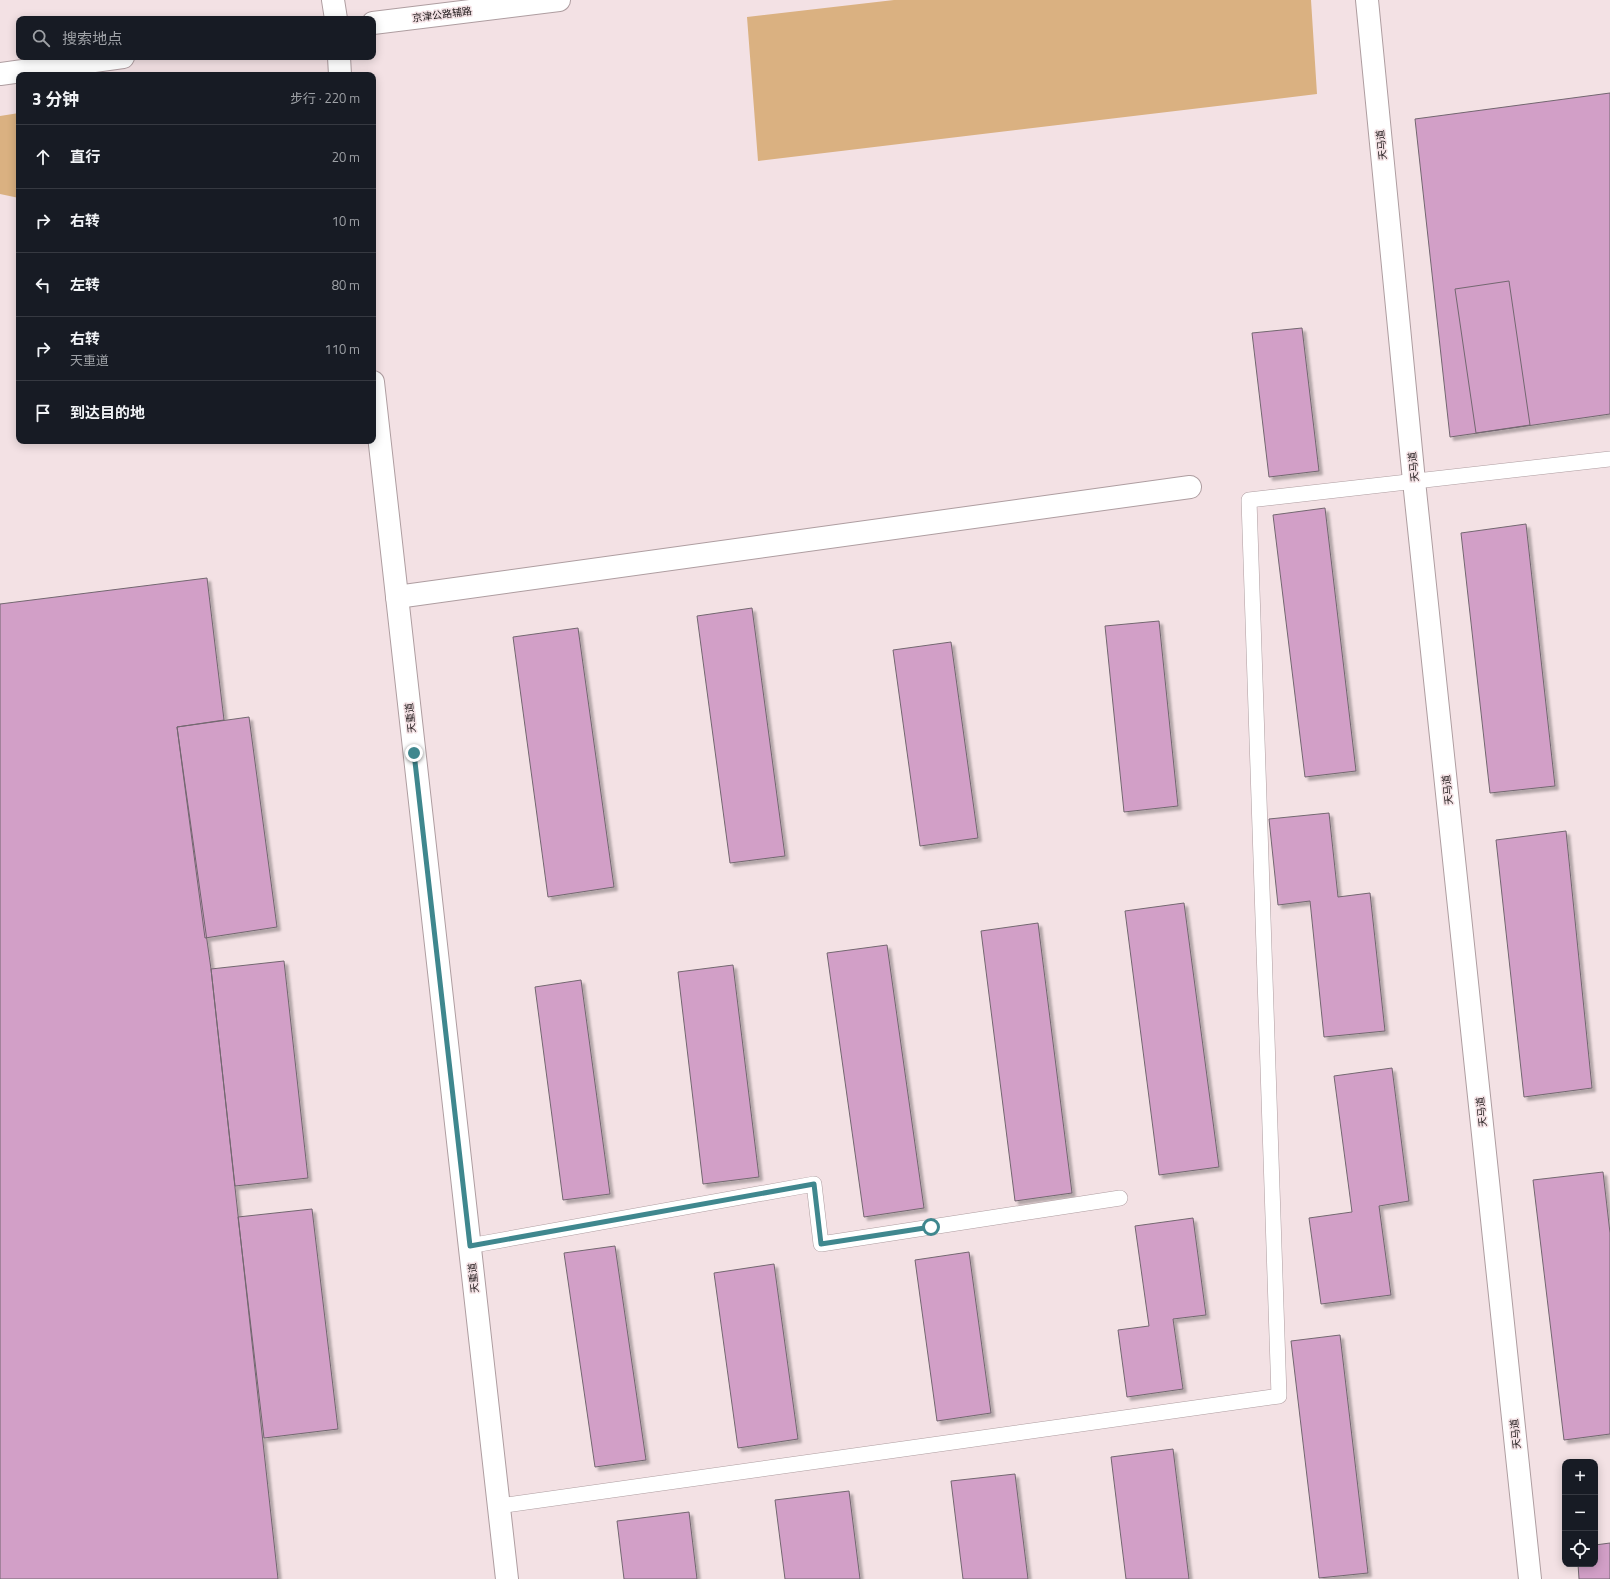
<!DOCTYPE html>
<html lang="zh">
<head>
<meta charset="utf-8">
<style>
	:root { --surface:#171b24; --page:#242831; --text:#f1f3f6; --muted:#9ea1a6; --line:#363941 }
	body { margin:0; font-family:"Titillium Web","Noto Sans SC",sans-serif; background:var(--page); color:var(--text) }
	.controls { position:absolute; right:12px; bottom:12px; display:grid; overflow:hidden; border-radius:8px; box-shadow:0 2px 10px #0003 }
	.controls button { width:36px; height:36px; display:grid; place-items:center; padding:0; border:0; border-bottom:1px solid var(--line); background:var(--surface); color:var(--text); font:20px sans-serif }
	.stop { position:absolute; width:12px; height:12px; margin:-9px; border:3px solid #3f878e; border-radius:50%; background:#fff }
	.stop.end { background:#3f878e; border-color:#fff; box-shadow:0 1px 4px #0008 }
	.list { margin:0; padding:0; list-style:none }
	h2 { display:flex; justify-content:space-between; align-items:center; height:52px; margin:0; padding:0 16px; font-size:17px }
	h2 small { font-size:13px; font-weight:400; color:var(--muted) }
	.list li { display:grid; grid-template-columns:26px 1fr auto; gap:12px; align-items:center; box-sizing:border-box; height:64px; padding:0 16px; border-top:1px solid var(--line) }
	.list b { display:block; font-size:15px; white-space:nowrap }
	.list p { margin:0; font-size:13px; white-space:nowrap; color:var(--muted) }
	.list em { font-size:13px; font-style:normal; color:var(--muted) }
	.icon { flex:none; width:22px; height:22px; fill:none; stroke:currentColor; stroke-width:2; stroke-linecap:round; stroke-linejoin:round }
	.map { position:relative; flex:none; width:1610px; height:1579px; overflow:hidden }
	.search { position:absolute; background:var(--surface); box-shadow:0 2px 10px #0003; left:16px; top:16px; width:360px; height:44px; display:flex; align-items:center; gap:10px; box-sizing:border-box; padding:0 14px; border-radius:8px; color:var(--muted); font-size:15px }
	.panel { position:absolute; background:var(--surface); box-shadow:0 2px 10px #0003; left:16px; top:72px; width:360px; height:372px; border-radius:8px }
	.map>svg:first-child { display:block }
</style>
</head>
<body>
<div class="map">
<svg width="1610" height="1579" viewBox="0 0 1610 1579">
	<defs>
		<filter id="shadow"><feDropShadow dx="3.5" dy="3.5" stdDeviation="1" flood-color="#0004"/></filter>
	</defs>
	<rect width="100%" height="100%" fill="#f3e1e4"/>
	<path fill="#dab181" d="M894,0H1311L1317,94L758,161L747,17Z
		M19,113V198L0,194V116Z"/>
	<path fill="#d29fc7" stroke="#736770" filter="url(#shadow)" d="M1610,93V414L1450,437L1415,119Z
		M1509,281L1530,425L1476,433L1455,289Z
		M1302,328L1319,471L1269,477L1252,333Z
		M1325,508L1356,771L1305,777L1273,515Z
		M1526,524L1555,786L1490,793L1461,533Z
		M207,578L224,720L177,727L211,969L278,1579H0V604Z
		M752,608L785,856L730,863L697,616Z
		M1159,621L1178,806L1124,812L1105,626Z
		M578,628L614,887L548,897L513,637Z
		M951,642L978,838L920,846L893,650Z
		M249,717L277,927L205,938L177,727Z
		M1329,813L1338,897L1370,893L1385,1031L1324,1037L1310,901L1278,905L1269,819Z
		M1566,831L1592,1088L1524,1097L1496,840Z
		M1184,903L1219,1167L1159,1175L1125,911Z
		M1038,923L1072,1193L1015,1201L981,931Z
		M887,945L924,1208L864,1217L827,953Z
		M284,961L308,1178L235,1186L211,969Z
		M733,965L759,1177L703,1184L678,972Z
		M581,980L610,1194L563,1200L535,987Z
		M1392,1068L1409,1201L1379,1206L1391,1295L1321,1304L1309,1218L1352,1212L1334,1076Z
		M1603,1172L1610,1233V1434L1564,1440L1533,1180Z
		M312,1209L338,1429L264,1438L238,1217Z
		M1193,1218L1206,1315L1173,1319L1183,1389L1127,1397L1118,1330L1149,1326L1135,1226Z
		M615,1246L646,1460L595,1467L564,1253Z
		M969,1252L991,1413L937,1421L915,1260Z
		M774,1264L798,1439L738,1448L714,1273Z
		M1340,1335L1368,1573L1319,1578L1291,1341Z
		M1173,1449L1189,1579H1126L1111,1457Z
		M1015,1474L1028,1579H963L951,1481Z
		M849,1491L860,1579H785L775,1500Z
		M689,1512L697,1579H624L617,1521Z
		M1610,1543V1579H1579L1578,1564H1595V1545Z"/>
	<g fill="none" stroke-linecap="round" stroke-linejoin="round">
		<defs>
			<path id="service" d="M469,1246L814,1184L821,1244L1120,1198
				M499,1506L1279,1396L1249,500L1610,459"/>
			<path id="minor" d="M397,597L1190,487"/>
			<path id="tertiary" d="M333,0L336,19
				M1367,0L1414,481L1530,1579
				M339,57L340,75
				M373,382L507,1579"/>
			<path id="primary" d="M373,23L559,0
				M0,74L123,57"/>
		</defs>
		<use href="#service" stroke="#ae9da0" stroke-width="16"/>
		<use href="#minor" stroke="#ae9da0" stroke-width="24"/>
		<use href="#tertiary" stroke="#ae9da0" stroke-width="24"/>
		<use href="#primary" stroke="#ae9da0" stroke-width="24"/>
		<use href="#service" stroke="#fff" stroke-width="15"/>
		<use href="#minor" stroke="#fff" stroke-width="22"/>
		<use href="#tertiary" stroke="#fff" stroke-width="22"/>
		<use href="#primary" stroke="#fff" stroke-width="22"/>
	</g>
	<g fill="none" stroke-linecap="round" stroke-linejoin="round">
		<path stroke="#3f878e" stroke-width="5" d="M414,753L470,1246L814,1184L821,1244L931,1227"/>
	</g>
	<g text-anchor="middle" stroke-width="3" stroke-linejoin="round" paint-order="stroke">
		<g font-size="10" fill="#1f191a" stroke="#f3e1e4">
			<text transform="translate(442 14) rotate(-7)" y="4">京津公路辅路</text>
			<text transform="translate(1381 145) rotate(-96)" y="4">天马道</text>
			<text transform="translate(1413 467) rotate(-96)" y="4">天马道</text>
			<text transform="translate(410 718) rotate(-96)" y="4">天重道</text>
			<text transform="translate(1447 790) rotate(-96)" y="4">天马道</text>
			<text transform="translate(1481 1112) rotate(-96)" y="4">天马道</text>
			<text transform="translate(473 1278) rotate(-96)" y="4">天重道</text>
			<text transform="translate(1515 1434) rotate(-96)" y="4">天马道</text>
		</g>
	</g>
</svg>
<div class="controls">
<button>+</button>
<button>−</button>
<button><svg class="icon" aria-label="locate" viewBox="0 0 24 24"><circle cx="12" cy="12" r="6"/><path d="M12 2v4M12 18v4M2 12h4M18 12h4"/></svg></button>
</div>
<div class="stop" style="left:931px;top:1227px"></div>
<div class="stop end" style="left:414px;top:753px"></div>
<div class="search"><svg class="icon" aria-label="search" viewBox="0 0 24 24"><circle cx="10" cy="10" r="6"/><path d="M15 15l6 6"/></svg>搜索地点</div>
<section class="panel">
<h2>3 分钟<small>步行 · 220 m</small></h2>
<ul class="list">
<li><svg class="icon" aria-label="ahead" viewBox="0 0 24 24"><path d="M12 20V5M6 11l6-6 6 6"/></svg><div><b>直行</b></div><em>20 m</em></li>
<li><svg class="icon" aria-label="right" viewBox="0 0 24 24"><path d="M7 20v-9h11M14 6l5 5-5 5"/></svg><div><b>右转</b></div><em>10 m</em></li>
<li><svg class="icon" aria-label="left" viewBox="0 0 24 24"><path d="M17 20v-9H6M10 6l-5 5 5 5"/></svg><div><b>左转</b></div><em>80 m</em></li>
<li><svg class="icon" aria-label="right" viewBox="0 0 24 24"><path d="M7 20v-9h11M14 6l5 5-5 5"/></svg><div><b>右转</b><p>天重道</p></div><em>110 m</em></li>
<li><svg class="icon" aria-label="arrive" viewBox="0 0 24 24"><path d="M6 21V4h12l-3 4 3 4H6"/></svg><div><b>到达目的地</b></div></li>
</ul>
</section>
</div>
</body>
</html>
